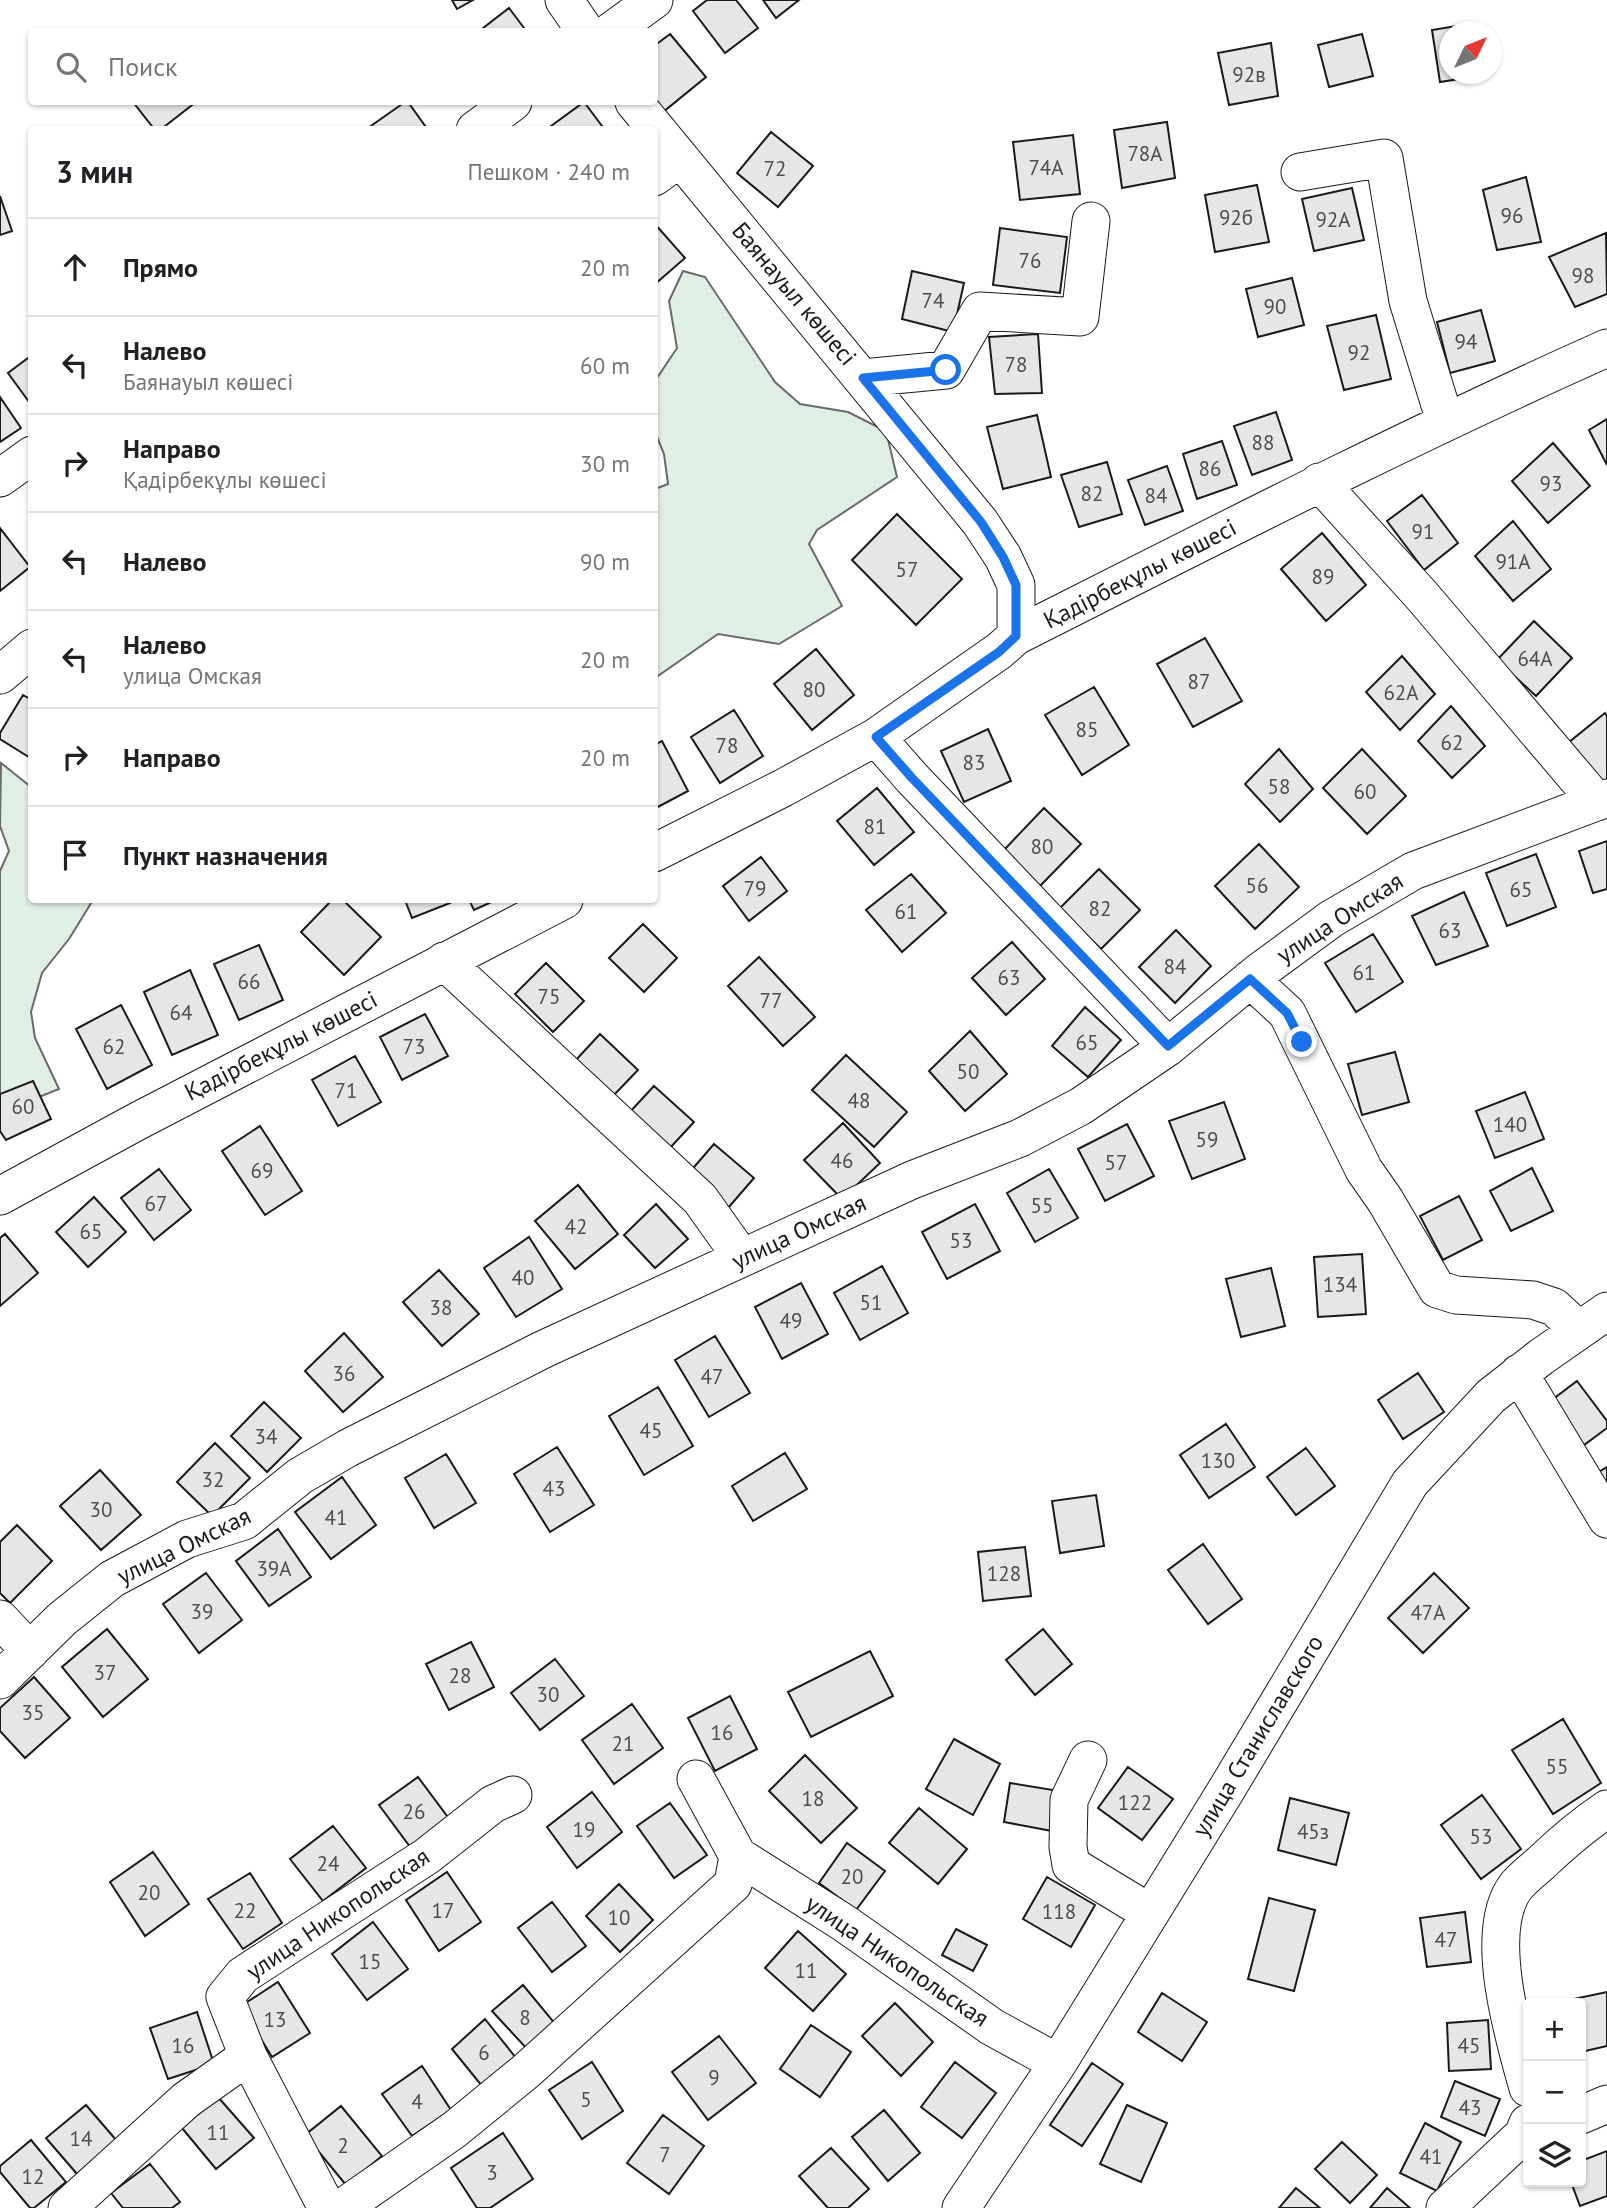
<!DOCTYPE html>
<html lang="ru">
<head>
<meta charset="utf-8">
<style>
	:root { --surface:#fff; --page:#f2f2f2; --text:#202124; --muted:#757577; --line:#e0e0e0 }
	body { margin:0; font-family:"PT Sans",sans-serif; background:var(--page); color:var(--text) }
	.controls { position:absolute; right:21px; bottom:21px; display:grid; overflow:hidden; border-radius:7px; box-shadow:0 2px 5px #0004 }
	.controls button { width:63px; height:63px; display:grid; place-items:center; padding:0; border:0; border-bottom:2px solid var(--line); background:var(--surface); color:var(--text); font:35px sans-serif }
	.compass { position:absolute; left:1439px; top:21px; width:63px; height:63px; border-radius:50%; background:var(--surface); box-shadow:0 2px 5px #0004; rotate:47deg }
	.stop { position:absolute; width:21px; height:21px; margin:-16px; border:5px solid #1a73e8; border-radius:50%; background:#fff }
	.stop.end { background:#1a73e8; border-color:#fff; box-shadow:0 2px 7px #0008 }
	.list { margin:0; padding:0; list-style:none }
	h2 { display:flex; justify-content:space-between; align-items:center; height:91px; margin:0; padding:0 28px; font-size:30px }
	h2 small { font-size:23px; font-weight:400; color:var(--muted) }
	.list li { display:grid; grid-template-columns:46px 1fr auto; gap:21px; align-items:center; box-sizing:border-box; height:98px; padding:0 28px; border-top:2px solid var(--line) }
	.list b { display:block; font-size:26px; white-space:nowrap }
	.list p { margin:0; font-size:23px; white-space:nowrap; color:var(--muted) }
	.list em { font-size:23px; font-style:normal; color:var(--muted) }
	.icon { flex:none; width:38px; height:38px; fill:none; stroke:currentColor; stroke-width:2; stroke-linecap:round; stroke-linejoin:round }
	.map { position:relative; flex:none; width:1607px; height:2208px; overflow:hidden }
	.search { position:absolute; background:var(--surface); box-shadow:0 2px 5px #0004; left:28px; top:28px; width:630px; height:77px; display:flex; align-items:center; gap:18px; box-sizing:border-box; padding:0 24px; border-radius:7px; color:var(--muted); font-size:26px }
	.panel { position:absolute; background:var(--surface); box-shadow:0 2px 5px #0004; left:28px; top:126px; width:630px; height:777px; border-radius:7px }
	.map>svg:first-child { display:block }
</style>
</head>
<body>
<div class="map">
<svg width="1607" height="2208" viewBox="0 0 1607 2208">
	<rect width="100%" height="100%" fill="#fff"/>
	<path fill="#e0efe3" stroke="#6a6a6a" stroke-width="2" d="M683,271L705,277L775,382L800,404L848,412L886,431L897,477L817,530L809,544L842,606L779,644L718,634L655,678V489L668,484L664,454L655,432V381L677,348L669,301Z
		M1,763L31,787L32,900H93L69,939L42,973L31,1012L35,1038L59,1089L9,1109L0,1099V871L9,851L0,826Z"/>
	<path fill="#e6e6e6" stroke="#1a1a1a" stroke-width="2" d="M452,0H473L457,9Z
		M707,0H736L758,28L725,53L693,11Z
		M763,0H799L776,18Z
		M509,8L527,32H478Z
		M1475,23L1476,32H1450V74L1484,75L1440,82L1432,30Z
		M670,34L706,77L663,112L654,102V46Z
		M1362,34L1373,76L1329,87L1318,45Z
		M1271,43L1278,96L1229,105L1218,53Z
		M133,102H196L160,130H155Z
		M405,102H408L428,130H369L368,128Z
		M584,102L605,130H547V129Z
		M1167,122L1175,178L1122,188L1114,130Z
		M771,132L813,166L778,207L737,173Z
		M1073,135L1080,194L1020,200L1013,142Z
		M1526,177L1541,242L1497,250L1483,190Z
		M1257,185L1269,242L1215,252L1205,195Z
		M1352,188L1364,240L1314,251L1302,199Z
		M0,196L12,231L0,235Z
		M654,223L685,258L654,285Z
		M1000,228L1067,237L1060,293L993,285Z
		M1606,233L1607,294L1575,307L1549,257Z
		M912,271L964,283L953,332L902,319Z
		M1292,278L1304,325L1258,337L1246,289Z
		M1481,310L1495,361L1450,373L1437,322Z
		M1376,315L1391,379L1344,390L1327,326Z
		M1038,334L1042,393L995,394L989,337Z
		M32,355V406L8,373Z
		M0,397L21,428L0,442Z
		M1276,412L1292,460L1252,475L1234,426Z
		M1037,415L1051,477L1003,489L987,427Z
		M1607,419V465L1589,430Z
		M1222,441L1237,485L1197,499L1183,454Z
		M1553,443L1590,486L1548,523L1512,481Z
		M1107,462L1122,514L1079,527L1061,475Z
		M1167,466L1183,511L1145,525L1128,480Z
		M1422,495L1458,543L1424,570L1387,521Z
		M897,514L962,579L916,625L852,560Z
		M1513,521L1551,569L1513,601L1475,556Z
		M0,528L30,567L0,591Z
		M1322,533L1366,585L1326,621L1281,569Z
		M1534,621L1572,658L1536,696L1497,660Z
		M1205,638L1242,701L1193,727L1157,664Z
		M816,649L854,695L812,730L774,684Z
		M1402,656L1435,694L1400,730L1366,692Z
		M1094,687L1129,745L1082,775L1045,715Z
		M23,695L32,700V759L0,739V733Z
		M1451,706L1485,746L1452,778L1418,741Z
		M734,710L763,756L720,783L691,737Z
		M1605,713L1607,716V781L1602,785L1568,743Z
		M988,729L1011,781L964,802L941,751Z
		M662,741L688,791L654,809V745Z
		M1279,749L1313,789L1280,822L1245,784Z
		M1362,749L1406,796L1367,834L1323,788Z
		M877,788L914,832L874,865L837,821Z
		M1044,808L1081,844L1040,886L1004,850Z
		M1607,841V889L1593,893L1579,851Z
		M1259,844L1299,887L1255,929L1215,886Z
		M1536,854L1556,907L1507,926L1486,873Z
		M761,857L787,891L749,921L723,886Z
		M1099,869L1140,910L1101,949L1059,909Z
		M911,874L946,913L902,952L866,910Z
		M1464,892L1488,946L1436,965L1412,916Z
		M332,900H343L381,937L344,975L301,932Z
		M405,900H448L450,903L412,918Z
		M469,900H496L474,910Z
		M643,924L677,958L644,992L609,958Z
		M1176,930L1211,966L1175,1003L1139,967Z
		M1373,934L1403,982L1356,1012L1325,963Z
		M1012,942L1045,979L1006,1015L972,978Z
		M259,945L283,1000L239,1020L214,964Z
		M759,957L815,1017L783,1046L728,986Z
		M546,963L584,1001L553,1032L515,994Z
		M190,970L218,1035L172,1055L144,992Z
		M121,1005L152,1065L107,1089L76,1029Z
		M1085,1007L1121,1040L1088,1077L1052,1046Z
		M425,1014L448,1056L402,1080L380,1037Z
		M970,1031L1007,1074L965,1111L929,1071Z
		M600,1034L638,1070L613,1096L575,1061Z
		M1395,1052L1409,1102L1362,1115L1348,1064Z
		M846,1055L907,1112L874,1147L812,1090Z
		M355,1056L381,1102L338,1126L312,1080Z
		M33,1081L51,1119L6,1140L0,1131V1094Z
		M654,1086L694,1122L668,1150L628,1114Z
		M1525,1092L1544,1139L1495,1158L1476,1111Z
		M1224,1102L1245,1159L1192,1179L1169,1121Z
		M843,1123L880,1163L842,1199L804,1160Z
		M1127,1124L1154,1176L1105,1201L1078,1149Z
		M260,1126L302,1191L265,1215L222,1151Z
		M714,1144L754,1178L728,1208L688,1174Z
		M1532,1168L1553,1211L1511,1231L1490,1191Z
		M159,1169L191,1210L154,1240L121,1198Z
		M1049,1169L1078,1218L1035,1242L1007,1193Z
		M578,1185L618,1234L575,1269L535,1221Z
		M1459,1196L1482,1240L1443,1260L1420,1216Z
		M94,1197L126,1232L88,1267L56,1232Z
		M656,1204L688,1239L655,1268L624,1235Z
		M975,1204L1000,1251L947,1279L922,1232Z
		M5,1234L38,1273L0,1306V1238Z
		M529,1237L562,1289L516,1317L484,1268Z
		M1362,1254L1366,1314L1318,1317L1314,1257Z
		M882,1266L908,1313L860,1340L834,1293Z
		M1271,1268L1285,1326L1241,1337L1226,1279Z
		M439,1270L479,1314L442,1346L403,1302Z
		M801,1283L828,1334L782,1359L755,1307Z
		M344,1333L383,1377L343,1412L305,1371Z
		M715,1336L750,1393L709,1417L675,1360Z
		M1418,1373L1444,1412L1403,1439L1378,1400Z
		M1577,1381L1607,1421V1428L1580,1448L1548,1403Z
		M658,1387L693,1446L644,1475L609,1416Z
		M264,1402L301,1438L267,1472L231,1436Z
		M1226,1424L1255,1467L1209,1498L1180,1455Z
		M215,1443L250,1478L212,1516L177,1482Z
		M557,1447L594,1505L550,1532L514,1474Z
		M1306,1448L1335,1486L1296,1515L1267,1477Z
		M785,1453L807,1489L753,1521L732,1486Z
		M446,1454L476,1503L434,1528L405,1478Z
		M1607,1467V1489L1597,1473Z
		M100,1470L141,1515L101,1550L60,1506Z
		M342,1477L376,1525L331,1559L295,1512Z
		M1096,1495L1104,1546L1060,1553L1052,1501Z
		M17,1525L52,1561L10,1603L0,1593V1542Z
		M278,1529L311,1577L269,1606L236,1561Z
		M1203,1544L1242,1599L1208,1624L1168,1570Z
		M1025,1547L1031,1596L983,1601L978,1552Z
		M206,1573L242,1620L199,1653L163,1604Z
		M1434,1573L1469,1608L1423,1653L1388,1618Z
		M107,1629L148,1679L103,1717L62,1667Z
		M1043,1629L1072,1664L1035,1695L1006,1660Z
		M471,1642L494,1687L449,1710L426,1664Z
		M870,1651L893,1696L811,1737L788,1692Z
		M555,1659L584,1696L540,1730L511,1693Z
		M34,1677L70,1718L25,1758L0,1731V1708Z
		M730,1696L757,1749L715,1771L688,1718Z
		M632,1704L663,1748L614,1784L582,1740Z
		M1563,1719L1601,1783L1553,1814L1512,1750Z
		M954,1739L1000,1764L973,1815L926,1789Z
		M805,1755L857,1808L821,1843L769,1791Z
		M1128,1767L1173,1799L1142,1840L1098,1808Z
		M418,1777L450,1820L411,1848L379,1805Z
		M1010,1783L1059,1791L1052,1831L1004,1822Z
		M592,1792L622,1832L577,1868L547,1827Z
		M1482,1795L1521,1849L1481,1879L1441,1825Z
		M1290,1798L1349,1813L1336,1865L1278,1850Z
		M670,1803L707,1855L674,1878L637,1826Z
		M919,1808L967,1849L938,1884L889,1843Z
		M333,1826L366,1868L323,1901L290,1859Z
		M847,1843L885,1871L856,1910L819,1883Z
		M153,1852L189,1904L145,1936L110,1882Z
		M447,1872L481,1922L439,1951L406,1900Z
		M250,1873L282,1923L243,1949L208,1899Z
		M1047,1877L1095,1905L1071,1947L1023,1919Z
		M619,1884L653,1920L620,1952L586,1916Z
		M1269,1898L1315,1910L1294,1991L1248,1979Z
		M552,1902L586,1946L552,1972L518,1928Z
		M1465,1912L1471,1962L1427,1967L1420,1918Z
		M373,1922L408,1969L367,2000L332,1954Z
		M956,1929L987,1945L973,1971L942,1955Z
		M798,1931L846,1974L813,2011L765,1968Z
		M278,1982L310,2033L272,2057L241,2006Z
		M523,1985L557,2026L528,2050L492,2011Z
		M1607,1992V2046L1581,2052V2003H1555Z
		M1162,1993L1207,2022L1182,2061L1138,2032Z
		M895,2003L933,2042L901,2076L862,2036Z
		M197,2012L214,2064L168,2079L150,2028Z
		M485,2019L516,2058L482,2086L452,2049Z
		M1488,2020L1491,2069L1449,2071L1447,2023Z
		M811,2025L851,2052L820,2097L780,2069Z
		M719,2036L756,2083L708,2120L672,2072Z
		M592,2062L623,2111L582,2139L549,2090Z
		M955,2062L996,2093L962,2138L921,2107Z
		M1092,2063L1123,2084L1082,2146L1050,2125Z
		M422,2066L451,2110L412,2136L382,2094Z
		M1455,2081L1500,2099L1485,2136L1441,2117Z
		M218,2097L254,2138L216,2169L182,2128Z
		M86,2105L117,2141L77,2174L46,2138Z
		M1127,2105L1167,2123L1141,2182L1100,2164Z
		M341,2106L382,2156L346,2185L305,2135Z
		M884,2110L920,2153L888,2181L852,2137Z
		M663,2115L704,2146L669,2194L627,2163Z
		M1425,2123L1461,2142L1437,2191L1400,2173Z
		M503,2133L533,2179L490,2208H477L451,2168Z
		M31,2140L66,2182L34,2208H30L0,2172V2166Z
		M1342,2142L1377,2175L1350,2203L1315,2169Z
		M831,2148L869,2189L848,2208H828L799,2176Z
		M1607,2151V2196L1580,2206L1571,2182H1581V2161Z
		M150,2164L180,2202L172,2208H123L111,2193Z
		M1296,2188L1320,2208H1279Z
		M1387,2188L1410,2208H1370Z"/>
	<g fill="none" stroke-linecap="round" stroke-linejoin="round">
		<defs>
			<path id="minor" d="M564,0L586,32
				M610,32L654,0
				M634,102L980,522L1003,557L1016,585V636
				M475,130L513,102
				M1300,172L1384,158L1408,301L1445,421
				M654,177L680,158
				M863,378L946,370L980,311L1080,317L1091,221
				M0,478L32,455
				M1319,482L1423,597L1597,802
				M0,675L32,648
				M876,737L912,778L1168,1047
				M654,853L783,788L876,737L999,651L1016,636C1212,537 1407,437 1607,348
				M444,961L700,1199L742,1258
				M1250,979L1287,1013L1364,1170L1385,1200L1437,1289L1456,1295L1533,1300L1554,1307L1579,1330
				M0,1196L136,1122L564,900
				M1519,1373L1607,1519
				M0,1619L30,1651
				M0,1680L62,1619L112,1579L187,1539L244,1521L300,1476L348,1448L544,1349L912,1180L1020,1138L1081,1106L1168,1047L1259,972L1331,919L1413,871L1607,798
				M1088,1760L1069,1800L1068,1847L1071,1865L1150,1913
				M738,1856L844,1923L992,2027L1058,2063
				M1528,2088C1514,2038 1481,1929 1517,1885C1524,1877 1533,1870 1541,1863C1562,1843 1583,1825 1607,1809
				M1581,2115L1607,2104
				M67,2208L186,2100L248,2056
				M332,2208H327L248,2056L225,1997L243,1975L427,1856L493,1804L513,1795
				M342,2208L454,2130L525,2072L733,1884L738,1856L696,1779
				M961,2208L1058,2063L1225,1792L1410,1483L1491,1396L1541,1357L1607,1311
				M1445,2208L1523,2135L1528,2123"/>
		</defs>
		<use href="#minor" stroke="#1a1a1a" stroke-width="39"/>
		<use href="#minor" stroke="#fff" stroke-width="37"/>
	</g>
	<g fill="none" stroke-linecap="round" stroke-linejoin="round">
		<path stroke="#1a73e8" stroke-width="9" d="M946,370L863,378L981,522L1003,557L1016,585V636L999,652L876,737L912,778L1168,1046L1250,979L1287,1013L1302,1042"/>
	</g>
	<g text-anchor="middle" stroke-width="5" stroke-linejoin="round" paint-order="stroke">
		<g font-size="21" fill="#4d4d4d">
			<text x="1249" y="82">92в</text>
			<text x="1145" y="161">78А</text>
			<text x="1046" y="175">74А</text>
			<text x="775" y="176">72</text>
			<text x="1512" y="223">96</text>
			<text x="1236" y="225">92б</text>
			<text x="1333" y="227">92А</text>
			<text x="1030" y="268">76</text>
			<text x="1583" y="283">98</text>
			<text x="933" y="308">74</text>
			<text x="1275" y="314">90</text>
			<text x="1466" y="349">94</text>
			<text x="1359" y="360">92</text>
			<text x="1016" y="372">78</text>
			<text x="1263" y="450">88</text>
			<text x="1210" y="476">86</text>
			<text x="1551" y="491">93</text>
			<text x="1092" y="501">82</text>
			<text x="1156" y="503">84</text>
			<text x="1423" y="539">91</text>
			<text x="1513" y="569">91А</text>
			<text x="907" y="577">57</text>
			<text x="1323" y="584">89</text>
			<text x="1535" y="666">64А</text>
			<text x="1199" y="689">87</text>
			<text x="814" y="697">80</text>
			<text x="1401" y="700">62А</text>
			<text x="1087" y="737">85</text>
			<text x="1452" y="750">62</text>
			<text x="727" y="753">78</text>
			<text x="974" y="770">83</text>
			<text x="1279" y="794">58</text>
			<text x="1365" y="799">60</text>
			<text x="875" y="834">81</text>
			<text x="1042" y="854">80</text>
			<text x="1257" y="893">56</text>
			<text x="755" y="896">79</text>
			<text x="1521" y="897">65</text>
			<text x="1100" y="916">82</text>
			<text x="906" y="919">61</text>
			<text x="1450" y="938">63</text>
			<text x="1175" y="974">84</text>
			<text x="1364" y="980">61</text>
			<text x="1009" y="985">63</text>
			<text x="249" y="989">66</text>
			<text x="549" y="1004">75</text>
			<text x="771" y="1008">77</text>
			<text x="181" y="1020">64</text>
			<text x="1087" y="1050">65</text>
			<text x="114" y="1054">62</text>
			<text x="414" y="1054">73</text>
			<text x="968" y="1079">50</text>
			<text x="346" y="1098">71</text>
			<text x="859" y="1108">48</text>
			<text x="23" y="1114">60</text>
			<text x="1510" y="1132">140</text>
			<text x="1207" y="1147">59</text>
			<text x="842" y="1168">46</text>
			<text x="1116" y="1170">57</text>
			<text x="262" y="1178">69</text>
			<text x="156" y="1211">67</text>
			<text x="1042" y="1213">55</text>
			<text x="576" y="1234">42</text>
			<text x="91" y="1239">65</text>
			<text x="961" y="1248">53</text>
			<text x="523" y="1285">40</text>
			<text x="1340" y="1292">134</text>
			<text x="871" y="1310">51</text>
			<text x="441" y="1315">38</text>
			<text x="791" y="1328">49</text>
			<text x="344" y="1381">36</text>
			<text x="712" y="1384">47</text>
			<text x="651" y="1438">45</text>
			<text x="266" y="1444">34</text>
			<text x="1218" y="1468">130</text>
			<text x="213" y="1487">32</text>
			<text x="554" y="1496">43</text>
			<text x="101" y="1517">30</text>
			<text x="336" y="1525">41</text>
			<text x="274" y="1576">39А</text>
			<text x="1004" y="1581">128</text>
			<text x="202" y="1619">39</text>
			<text x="1428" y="1620">47А</text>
			<text x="105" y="1680">37</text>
			<text x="460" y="1683">28</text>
			<text x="548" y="1702">30</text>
			<text x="33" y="1720">35</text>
			<text x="722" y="1740">16</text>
			<text x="623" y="1751">21</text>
			<text x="1557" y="1774">55</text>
			<text x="813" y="1806">18</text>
			<text x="1135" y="1810">122</text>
			<text x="414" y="1819">26</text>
			<text x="584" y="1837">19</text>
			<text x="1313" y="1839">45з</text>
			<text x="1481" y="1844">53</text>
			<text x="328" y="1871">24</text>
			<text x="852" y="1884">20</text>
			<text x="149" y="1900">20</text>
			<text x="245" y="1918">22</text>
			<text x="443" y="1918">17</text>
			<text x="1059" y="1919">118</text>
			<text x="619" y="1925">10</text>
			<text x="1446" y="1947">47</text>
			<text x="370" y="1969">15</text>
			<text x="806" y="1978">11</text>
			<text x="525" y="2025">8</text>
			<text x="275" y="2027">13</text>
			<text x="183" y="2053">16</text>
			<text x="1469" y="2053">45</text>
			<text x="484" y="2060">6</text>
			<text x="714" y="2085">9</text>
			<text x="586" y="2107">5</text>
			<text x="417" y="2109">4</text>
			<text x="1470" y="2115">43</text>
			<text x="218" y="2140">11</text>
			<text x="81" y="2146">14</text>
			<text x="343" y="2153">2</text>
			<text x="665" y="2162">7</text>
			<text x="1431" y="2164">41</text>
			<text x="492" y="2180">3</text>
			<text x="33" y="2184">12</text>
		</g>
		<g font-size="24" fill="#1a1a1a" stroke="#fff">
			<text transform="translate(794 294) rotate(50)" y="8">Баянауыл көшесі</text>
			<text transform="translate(1140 574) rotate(-27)" y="8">Қадірбекұлы көшесі</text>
			<text transform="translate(1340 918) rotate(-33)" y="8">улица Омская</text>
			<text transform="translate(281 1046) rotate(-27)" y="8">Қадірбекұлы көшесі</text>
			<text transform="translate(799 1232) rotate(-25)" y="8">улица Омская</text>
			<text transform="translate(184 1546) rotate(-26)" y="8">улица Омская</text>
			<text transform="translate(1258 1736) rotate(-59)" y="8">улица Станиславского</text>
			<text transform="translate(338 1914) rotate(-34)" y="8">улица Никопольская</text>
			<text transform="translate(897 1961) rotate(34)" y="8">улица Никопольская</text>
		</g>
	</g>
</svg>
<div class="controls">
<button>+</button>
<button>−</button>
<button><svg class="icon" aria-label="layers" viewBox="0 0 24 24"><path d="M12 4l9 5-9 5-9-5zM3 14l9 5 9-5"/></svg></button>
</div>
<svg class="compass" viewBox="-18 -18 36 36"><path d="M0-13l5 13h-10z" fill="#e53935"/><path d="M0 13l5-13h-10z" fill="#757577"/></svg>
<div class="stop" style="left:946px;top:370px"></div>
<div class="stop end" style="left:1302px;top:1042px"></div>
<div class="search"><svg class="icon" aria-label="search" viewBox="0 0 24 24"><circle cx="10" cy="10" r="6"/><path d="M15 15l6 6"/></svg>Поиск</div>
<section class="panel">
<h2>3 мин<small>Пешком · 240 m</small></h2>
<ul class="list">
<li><svg class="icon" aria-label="ahead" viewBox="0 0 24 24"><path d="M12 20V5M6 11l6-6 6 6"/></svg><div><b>Прямо</b></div><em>20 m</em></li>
<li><svg class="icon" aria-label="left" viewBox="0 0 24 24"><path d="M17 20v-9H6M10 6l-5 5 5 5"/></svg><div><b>Налево</b><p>Баянауыл көшесі</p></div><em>60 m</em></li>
<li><svg class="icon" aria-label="right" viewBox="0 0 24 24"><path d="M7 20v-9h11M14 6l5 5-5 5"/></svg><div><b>Направо</b><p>Қадірбекұлы көшесі</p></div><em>30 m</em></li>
<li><svg class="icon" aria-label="left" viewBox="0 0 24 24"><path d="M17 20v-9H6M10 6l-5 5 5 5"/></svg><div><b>Налево</b></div><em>90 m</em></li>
<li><svg class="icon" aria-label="left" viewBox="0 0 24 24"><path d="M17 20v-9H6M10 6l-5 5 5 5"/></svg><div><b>Налево</b><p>улица Омская</p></div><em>20 m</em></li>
<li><svg class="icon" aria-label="right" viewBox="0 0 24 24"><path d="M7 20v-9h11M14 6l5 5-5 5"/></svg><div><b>Направо</b></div><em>20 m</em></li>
<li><svg class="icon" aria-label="arrive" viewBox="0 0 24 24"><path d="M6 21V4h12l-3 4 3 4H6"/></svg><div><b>Пункт назначения</b></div></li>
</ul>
</section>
</div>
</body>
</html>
